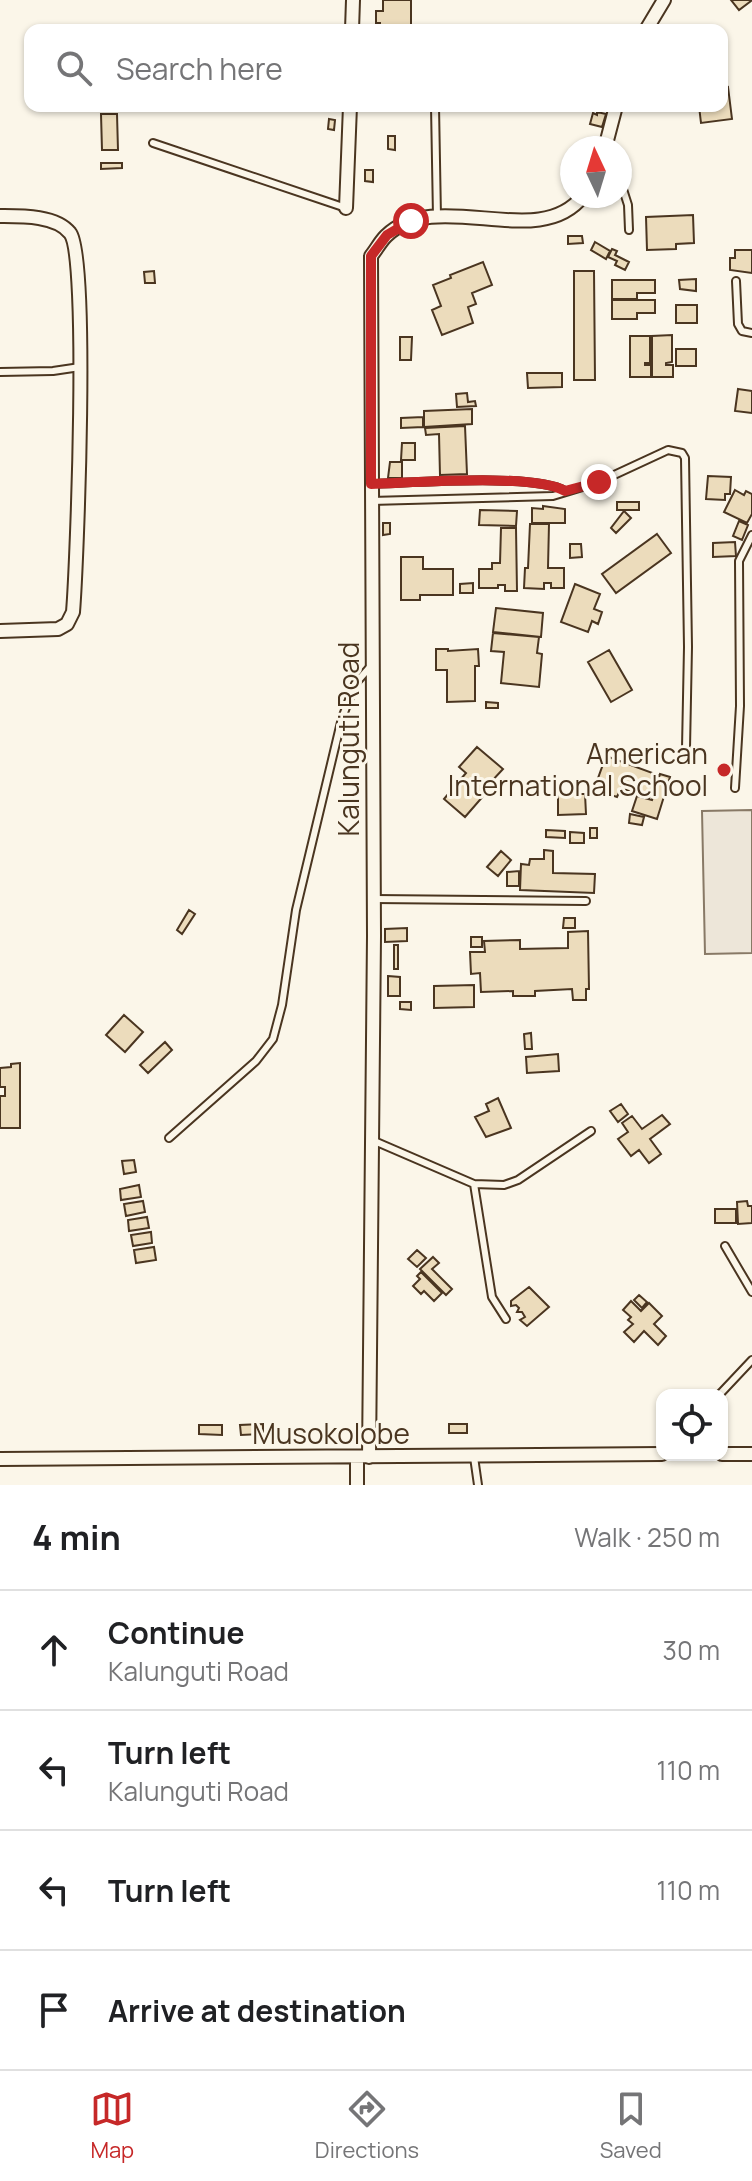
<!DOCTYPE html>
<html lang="en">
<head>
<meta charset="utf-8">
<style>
	:root { --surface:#fff; --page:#f2f2f2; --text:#202124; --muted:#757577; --line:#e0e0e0; --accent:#c62828 }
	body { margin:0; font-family:Manrope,sans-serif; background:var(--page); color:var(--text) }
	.controls { position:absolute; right:24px; bottom:24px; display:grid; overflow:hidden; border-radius:16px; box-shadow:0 2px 6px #0004 }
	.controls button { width:72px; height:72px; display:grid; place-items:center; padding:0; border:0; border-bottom:2px solid var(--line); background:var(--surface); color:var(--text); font:40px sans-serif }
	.compass { position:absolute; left:560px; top:136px; width:72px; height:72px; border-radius:50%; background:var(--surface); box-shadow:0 2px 6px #0004; rotate:356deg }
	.stop { position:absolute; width:24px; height:24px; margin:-18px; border:6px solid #c62828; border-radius:50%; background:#fff }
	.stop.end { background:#c62828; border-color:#fff; box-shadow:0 2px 8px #0008 }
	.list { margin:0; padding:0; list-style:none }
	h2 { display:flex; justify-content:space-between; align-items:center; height:104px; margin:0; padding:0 32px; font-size:34px }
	h2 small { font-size:26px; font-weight:400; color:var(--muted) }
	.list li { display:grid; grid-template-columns:52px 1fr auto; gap:24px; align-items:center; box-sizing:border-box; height:120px; padding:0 32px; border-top:2px solid var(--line) }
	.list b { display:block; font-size:30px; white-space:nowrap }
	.list p { margin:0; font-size:26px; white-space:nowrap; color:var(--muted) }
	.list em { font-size:26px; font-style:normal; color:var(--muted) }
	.icon { flex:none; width:44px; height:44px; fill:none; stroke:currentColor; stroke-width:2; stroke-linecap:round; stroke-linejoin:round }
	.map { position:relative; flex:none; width:752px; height:1485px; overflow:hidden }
	.search { position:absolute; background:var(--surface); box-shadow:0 2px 6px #0004; left:24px; right:24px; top:24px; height:88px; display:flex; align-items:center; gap:20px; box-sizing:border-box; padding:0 28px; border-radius:16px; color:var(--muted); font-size:30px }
	.sheet { height:584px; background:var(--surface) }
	nav { display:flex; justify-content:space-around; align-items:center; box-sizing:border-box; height:112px; border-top:2px solid var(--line); background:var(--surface); font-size:22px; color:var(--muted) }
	nav a { display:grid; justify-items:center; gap:4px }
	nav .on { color:var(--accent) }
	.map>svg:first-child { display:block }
</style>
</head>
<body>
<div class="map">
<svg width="752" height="1485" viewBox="0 0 752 1485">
	<rect width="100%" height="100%" fill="#fbf6e9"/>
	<path fill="#ede6d9" stroke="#887966" stroke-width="2" d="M752,810V953L705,954L702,811Z"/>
	<path fill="#ecdcbc" stroke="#4a3520" stroke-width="2" d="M383,0H411V30H380V23H376V11H383Z
		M731,0H751V1L739,10Z
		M728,87L732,119L701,123L699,106H722V88Z
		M597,112L606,114L602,127L590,124L593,113L597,115Z
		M101,114H117L118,150H102Z
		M329,119L335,120L334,130L328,129Z
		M388,136H395V150L388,149Z
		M101,163H122V168L101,169Z
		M365,170H373V182L365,181Z
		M693,215L694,243L676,244V249L647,250L646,217Z
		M568,236H582L583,243L568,244Z
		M595,242L610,251L606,259L591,250Z
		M612,249L617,251L615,255L629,262L625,270L615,265L617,261L608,257Z
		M735,250H752V273L730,270V258H735Z
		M483,262L492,285L472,293L476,304L468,307L473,323L442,335L432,310L441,306L433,285L451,278L450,275Z
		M154,271L155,283H145L144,272Z
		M574,271H594L595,380H574Z
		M696,279V291L680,289L679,280Z
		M612,280H655V293H637V299H612Z
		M612,300H655V313H637V319H612Z
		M676,305H697V323H676Z
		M672,335V362L666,363V365H673V377H652V336Z
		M630,336H650V363H645V365H651V377H630Z
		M400,337H412L411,360H400Z
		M676,349H696V366H676Z
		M527,373H562V387L528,388Z
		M738,389L752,391V413L735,411Z
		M467,393L468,402L475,401L476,406L457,407L456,394Z
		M472,409V424L424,427V411Z
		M423,417V427L401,428V418Z
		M465,426L467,474L440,475L439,434L426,435L425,428Z
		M402,443H415V460H401Z
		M390,462H402V478H388Z
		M708,476L731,477L730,494H725V500L706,499Z
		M735,490L744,495L746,491L752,494V514L747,523L724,512Z
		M617,502H639V510H617Z
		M543,506L565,509V523H532V508L543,509Z
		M480,510L517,511L516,526L479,525Z
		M624,511L631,518L616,533L611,528Z
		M739,521L748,525L742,540L733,536Z
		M383,523H390V534L383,535Z
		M530,524H549L548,568H564V588H551V583H544V589L524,588L525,568H528Z
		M501,528H516L517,591H505V585H498V588H479V569H492V563H500Z
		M657,534L671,553L616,593L602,574Z
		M735,542L736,556L713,557V543Z
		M570,544H581L582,557L570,558Z
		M401,557H423V569H453V595H420V600H401Z
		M473,583V593H460V584Z
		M575,584L600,594L594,609L602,612L598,624L592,621L588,632L561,622Z
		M496,608L543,613L541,637L493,632Z
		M493,633L539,637L537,653L542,654L539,687L501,683L504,652L491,651Z
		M436,649H448V651L478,649L479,666H475V701L447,702V670H436Z
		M609,650L632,690L611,702L588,662Z
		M486,702L498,703V708H486Z
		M477,747L503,769L489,784L492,786L465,817L444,799L466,773L459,767Z
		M606,756L658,775L649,798L621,788L617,797L608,794L611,786L597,781Z
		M660,774L670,777L657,819L632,811L637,796L652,800Z
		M558,794H585L586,814L558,815Z
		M630,814L644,817L642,825L629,823Z
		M590,828H597V838H590Z
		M546,830L565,831V838L546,837Z
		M570,832L584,833V843H570Z
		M544,850L553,851V873L595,874L594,893L520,890L521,864L529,865L530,859H544Z
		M501,851L511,860L498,876L487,867Z
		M519,871V886H507V872Z
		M189,910L195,914L182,934L177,930Z
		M564,918H575V928H563Z
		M407,928V941L385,942V929Z
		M588,931L589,989H586V1000H573L572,989L535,991V996H513V991L481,992L480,973L471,974L470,952H485L484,941L520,940V949L568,948V932Z
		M471,937H482V947H471Z
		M394,945H398V969H394Z
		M388,976L400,977V996H388Z
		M474,985V1007L434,1008V986Z
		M400,1002H411V1010L400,1009Z
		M124,1015L143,1032L125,1052L106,1035Z
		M531,1033L532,1049H525L524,1034Z
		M165,1042L172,1050L148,1073L140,1065Z
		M558,1054L559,1071L527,1073L526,1057Z
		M20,1063V1128H0V1096H5V1087H0V1068L11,1067V1064Z
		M498,1098L511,1128L486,1137L475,1117L489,1111L486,1104Z
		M621,1104L628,1114L618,1122L610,1111Z
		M662,1115L670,1124L650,1139L661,1154L649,1163L639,1150L631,1156L618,1139L628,1132L622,1123L632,1116L642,1129Z
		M134,1160L136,1172L124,1174L122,1161Z
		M139,1185L141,1197L121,1200L120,1189Z
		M143,1201L145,1212L126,1216L124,1204Z
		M747,1201L748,1206H752V1223L738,1224L737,1202Z
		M715,1209H736V1223H715Z
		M147,1217L149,1228L129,1231L128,1220Z
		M151,1232L152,1243L133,1246L131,1235Z
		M154,1247L156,1260L136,1263L134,1250Z
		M417,1250L426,1258L417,1267L408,1259Z
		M433,1257L439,1263L432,1269L452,1289L446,1295L420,1269Z
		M421,1272L442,1293L434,1301L424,1291L421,1294L413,1286L420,1279L417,1276Z
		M529,1287L549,1307L527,1326L520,1320L525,1317L522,1312H517L519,1308L516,1305L511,1306V1301Z
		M639,1295L647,1302L642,1308L634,1300Z
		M631,1301L641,1311L649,1303L662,1316L654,1324L666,1336L658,1345L644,1331L634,1342L624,1332L633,1324L628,1320L631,1317L623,1310Z
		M263,1424V1434L241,1435L240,1425Z
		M449,1424H467V1433H449Z
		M199,1425H222V1435L199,1434Z"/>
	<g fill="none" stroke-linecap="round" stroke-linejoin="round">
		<defs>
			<path id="lane" d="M435,106L437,217
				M153,143L346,208
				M620,180L628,205L629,230
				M736,281L738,324L742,331L752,333
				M0,372L53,371L80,367
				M371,484C412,483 534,473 565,491
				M371,501L553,496L599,482L668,450L682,453L685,458L688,647L686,748
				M735,788L740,706L739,561L752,535
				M374,899L586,901
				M169,1138L256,1061L273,1039L282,1005L296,910L342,718L355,684L370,667
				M372,1140L474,1184L504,1185L518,1180L591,1131
				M474,1184L492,1297L506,1319
				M725,1246L752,1292
				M719,1395L752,1360
				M474,1457L478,1485"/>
			<path id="street" d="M352,30L353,0
				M646,30L664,0
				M605,148L616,106
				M346,208L350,106
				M0,216C20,216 56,215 70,233C89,256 77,564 73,612L67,624L58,629L0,631
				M722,1454H752
				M369,1457L374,936L371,256C376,250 380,242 386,236C438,186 538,253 583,196
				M357,1458V1485
				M0,1459L662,1454"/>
		</defs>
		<use href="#lane" stroke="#4a3520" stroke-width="10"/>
		<use href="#street" stroke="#4a3520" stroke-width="16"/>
		<use href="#lane" stroke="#fbf6e9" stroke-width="6"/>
		<use href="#street" stroke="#fbf6e9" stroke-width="12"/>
	</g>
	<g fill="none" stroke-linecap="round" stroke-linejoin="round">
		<path stroke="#c62828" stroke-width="10" d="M411,221L387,235L371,256V484C412,483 534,473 565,491L599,482"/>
	</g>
	<circle fill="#c62828" stroke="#fbf6e9" stroke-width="3" cx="724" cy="770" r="8"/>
	<g text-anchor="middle" stroke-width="6" stroke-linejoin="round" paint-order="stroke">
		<g font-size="28" fill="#4a3520" stroke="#fbf6e9">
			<text transform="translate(349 739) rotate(-90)" y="10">Kalunguti Road</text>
			<text x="331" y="1444">Musokolobe</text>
		</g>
		<g font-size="28" fill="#4a3520" stroke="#fbf6e9" text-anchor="end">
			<text x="708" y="764">American<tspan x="708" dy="32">International School</tspan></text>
		</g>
	</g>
</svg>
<div class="controls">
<button><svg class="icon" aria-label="locate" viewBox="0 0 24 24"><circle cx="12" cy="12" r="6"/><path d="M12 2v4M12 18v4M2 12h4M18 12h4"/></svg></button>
</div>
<svg class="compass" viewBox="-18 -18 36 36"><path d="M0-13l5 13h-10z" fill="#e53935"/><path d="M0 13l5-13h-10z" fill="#757577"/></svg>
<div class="stop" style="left:411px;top:221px"></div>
<div class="stop end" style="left:599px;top:482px"></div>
<div class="search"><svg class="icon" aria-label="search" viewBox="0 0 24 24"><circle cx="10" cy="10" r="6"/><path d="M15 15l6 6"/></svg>Search here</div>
</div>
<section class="sheet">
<h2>4 min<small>Walk · 250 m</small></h2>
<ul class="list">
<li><svg class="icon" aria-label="ahead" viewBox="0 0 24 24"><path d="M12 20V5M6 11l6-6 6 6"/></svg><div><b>Continue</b><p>Kalunguti Road</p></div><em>30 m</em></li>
<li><svg class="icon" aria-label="left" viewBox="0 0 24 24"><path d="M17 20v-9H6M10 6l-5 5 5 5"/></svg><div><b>Turn left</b><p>Kalunguti Road</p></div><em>110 m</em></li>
<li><svg class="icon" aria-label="left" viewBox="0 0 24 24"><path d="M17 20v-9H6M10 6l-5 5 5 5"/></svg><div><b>Turn left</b></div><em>110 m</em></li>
<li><svg class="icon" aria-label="arrive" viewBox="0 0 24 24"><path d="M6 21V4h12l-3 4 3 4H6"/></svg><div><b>Arrive at destination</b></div></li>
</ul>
</section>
<nav>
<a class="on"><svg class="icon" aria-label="map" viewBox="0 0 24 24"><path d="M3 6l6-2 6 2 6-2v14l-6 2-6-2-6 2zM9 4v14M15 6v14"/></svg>Map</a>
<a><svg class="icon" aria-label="directions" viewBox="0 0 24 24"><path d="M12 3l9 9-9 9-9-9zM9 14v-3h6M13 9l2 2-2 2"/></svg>Directions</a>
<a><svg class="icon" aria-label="saved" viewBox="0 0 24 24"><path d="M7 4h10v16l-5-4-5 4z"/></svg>Saved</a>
</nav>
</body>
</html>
